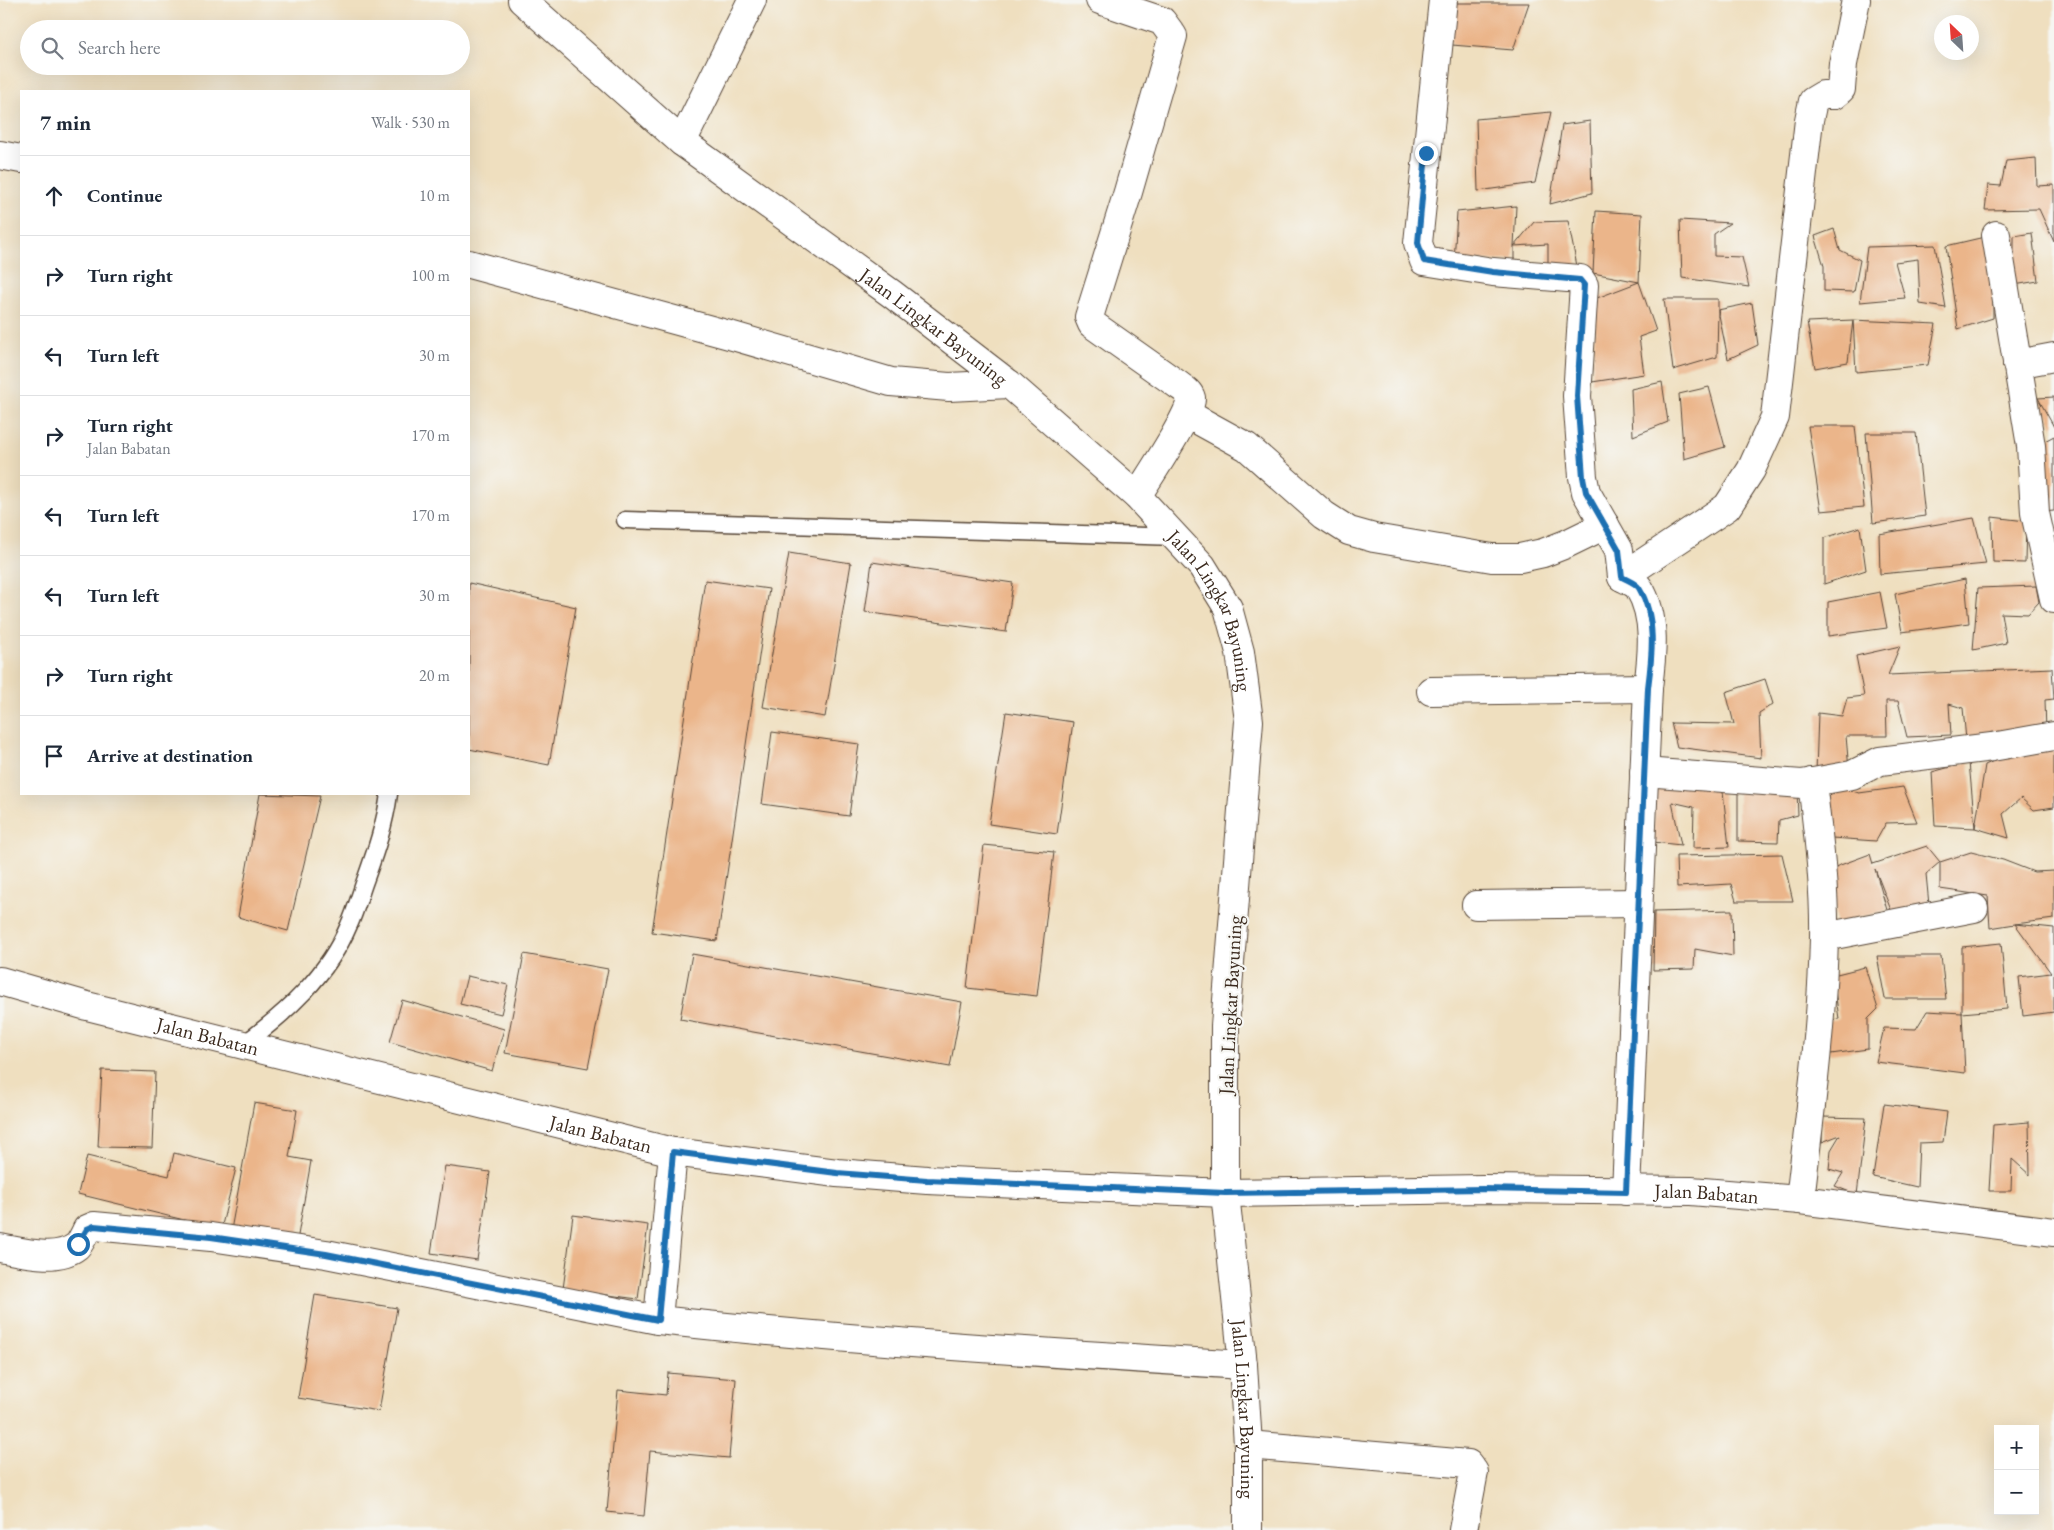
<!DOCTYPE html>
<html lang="en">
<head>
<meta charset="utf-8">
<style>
	:root { --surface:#fff; --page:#f2f2f3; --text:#1f2937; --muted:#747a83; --line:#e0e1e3 }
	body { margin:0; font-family:"EB Garamond",serif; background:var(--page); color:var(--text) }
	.controls { position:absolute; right:15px; bottom:15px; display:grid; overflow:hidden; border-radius:0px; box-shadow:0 5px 20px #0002 }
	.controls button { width:45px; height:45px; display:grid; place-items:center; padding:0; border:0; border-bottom:1px solid var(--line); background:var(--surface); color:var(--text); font:25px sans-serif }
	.compass { position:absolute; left:1934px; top:15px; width:45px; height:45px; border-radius:50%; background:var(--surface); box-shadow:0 5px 20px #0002; rotate:335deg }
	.stop { position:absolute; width:15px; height:15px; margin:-11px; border:4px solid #1f6fb2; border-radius:50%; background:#fff }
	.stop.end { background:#1f6fb2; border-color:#fff; box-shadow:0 1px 5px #0008 }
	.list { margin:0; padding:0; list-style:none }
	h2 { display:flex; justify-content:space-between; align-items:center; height:65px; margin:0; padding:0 20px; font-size:21px }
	h2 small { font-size:16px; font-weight:400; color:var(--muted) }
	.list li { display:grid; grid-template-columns:32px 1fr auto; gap:15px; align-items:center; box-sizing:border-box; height:80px; padding:0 20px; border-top:1px solid var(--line) }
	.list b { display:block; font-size:19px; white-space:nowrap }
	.list p { margin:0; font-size:16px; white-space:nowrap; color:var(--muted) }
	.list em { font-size:16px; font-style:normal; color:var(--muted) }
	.icon { flex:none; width:28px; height:28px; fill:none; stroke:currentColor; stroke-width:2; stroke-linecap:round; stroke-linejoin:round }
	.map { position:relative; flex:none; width:2054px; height:1530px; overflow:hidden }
	.search { position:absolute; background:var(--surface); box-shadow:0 5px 20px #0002; left:20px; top:20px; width:450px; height:55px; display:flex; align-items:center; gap:12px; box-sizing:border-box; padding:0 18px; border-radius:28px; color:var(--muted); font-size:19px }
	.panel { position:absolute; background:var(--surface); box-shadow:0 5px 20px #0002; left:20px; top:90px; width:450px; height:705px; border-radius:0px }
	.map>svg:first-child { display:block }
</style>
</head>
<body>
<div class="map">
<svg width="2054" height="1530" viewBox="0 0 2054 1530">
	<rect width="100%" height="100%" fill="#f6f6f2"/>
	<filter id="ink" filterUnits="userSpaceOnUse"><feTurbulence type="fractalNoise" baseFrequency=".02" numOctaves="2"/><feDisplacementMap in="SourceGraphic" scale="10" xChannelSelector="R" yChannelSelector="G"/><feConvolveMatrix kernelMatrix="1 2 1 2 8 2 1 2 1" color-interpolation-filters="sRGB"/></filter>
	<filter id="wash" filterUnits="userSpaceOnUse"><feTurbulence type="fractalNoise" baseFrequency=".0096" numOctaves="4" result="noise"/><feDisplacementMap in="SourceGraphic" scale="20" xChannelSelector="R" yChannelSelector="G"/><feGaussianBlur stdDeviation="1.12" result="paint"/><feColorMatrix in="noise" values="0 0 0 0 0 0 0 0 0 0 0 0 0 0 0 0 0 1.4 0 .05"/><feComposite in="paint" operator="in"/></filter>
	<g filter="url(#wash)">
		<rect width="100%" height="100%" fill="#efdfbf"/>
		<g id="blocks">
			<path fill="#ebb58a" d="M1443,3H1529L1513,50L1452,45Z
				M1551,112L1535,183L1478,191L1476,119Z
				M1590,121L1592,193L1550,204L1562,125Z
				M2036,158L2037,186L2054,185V242L2039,209L1985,210L1988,185L2001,186L2006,161Z
				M1516,206L1514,246L1534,222L1568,221L1577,266L1548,265V244L1514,246V260L1454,262L1457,212Z
				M1596,211L1642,214L1639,282L1593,273Z
				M1680,220L1730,223L1714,234V256L1742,257L1749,287L1682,278Z
				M1834,229L1840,250L1860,260L1854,292L1824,291V266L1815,236Z
				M2032,233L2038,281L2014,285V236Z
				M1993,235V318L1958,329L1946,246Z
				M1935,245L1946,308L1920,304L1918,259L1895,262L1905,298L1860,302L1867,247Z
				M1639,282L1656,331L1639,337L1644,374L1592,382L1597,298Z
				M1664,299H1718V310L1752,303L1758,345L1728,359L1718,310L1717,357L1673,370Z
				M1853,320L1848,362L1815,368L1807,322L1853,320L1936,324L1928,365L1856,372Z
				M1662,382L1668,422L1633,436L1631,389Z
				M1709,387L1725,447L1684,459L1679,394Z
				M2054,397V427L2038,398Z
				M1808,426H1855L1864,507L1821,511Z
				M1866,433H1916L1925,516L1873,523Z
				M2054,436V511L2041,512L2037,445Z
				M1992,517L2026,521L2025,563L1993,562Z
				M1974,518L1986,564L1880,574L1879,534Z
				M1860,527L1866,570L1824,584V538Z
				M789,553L851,563L825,717L763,707Z
				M872,562L1013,583L1006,632L865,612Z
				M1965,579L1969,623L1902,632L1895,594Z
				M705,580L769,589L717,941L652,932Z
				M469,583L576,607L549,765L469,749Z
				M2036,586L2039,602L2028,614L2001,613L2006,643L1973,650L1978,588Z
				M1880,592L1887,628L1828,636V602Z
				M1900,646L1888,675L2052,668L2054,699L2045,700L2046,732L1966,740L1963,708L1949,704L1951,735L1907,737L1898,701H1886L1887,736H1846L1849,770L1816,773L1818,713L1842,716L1847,698L1864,696L1856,656Z
				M1765,679L1773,704L1759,713L1761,758L1677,747L1671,723L1734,724L1726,692Z
				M1006,712L1073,722L1057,834L989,824Z
				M772,732L859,744L849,816L762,804Z
				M2033,743L2054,746V807L2034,810L2021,798L2003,814L2009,838L1975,828L1985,765Z
				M1969,762L1975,828L1935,826L1932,772Z
				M1655,782L1722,783L1729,847L1693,848L1694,807L1672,802L1681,845L1653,842Z
				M1738,787L1797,791L1798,815L1779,820L1778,842L1738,841Z
				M1903,787L1917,822L1886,823L1876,841L1832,838L1827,798L1841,788L1859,793Z
				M260,794L320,796L288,931L238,917Z
				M984,845L1054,852L1037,996L967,988Z
				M1927,846L1940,862L1926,874L1929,905L1896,923L1875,869L1887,910L1836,924L1835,867L1870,854L1873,864Z
				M1971,852L2003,860L2034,872L2054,871V919L2015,924L2054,928V1012L2023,1016L2019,977L2051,973L2015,924L1990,928L1988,896L1940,889V862Z
				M1782,854L1793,901H1736L1731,884L1677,887L1676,856Z
				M1732,910L1733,956L1695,949L1694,969L1653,970L1654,912Z
				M2001,943L2007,1009L1962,1013V947Z
				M524,954L608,969L588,1068L505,1053Z
				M692,954L962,1002L950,1067L680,1019Z
				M1877,956H1941L1946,999H1885Z
				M1865,967L1878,1009L1868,1019V1049L1831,1054L1819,1021L1839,1019L1833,975Z
				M467,976L508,985L501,1014L460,1004Z
				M402,1000L504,1029L492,1071L390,1042Z
				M1927,1011L1962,1013L1965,1073L1876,1062L1884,1028L1916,1029Z
				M102,1070L155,1072L152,1148L98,1147Z
				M254,1103L297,1110L289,1157L311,1161L297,1241L231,1230Z
				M1884,1104L1947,1112L1943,1142L1919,1143L1917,1187L1873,1177Z
				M1822,1117L1866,1118L1857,1195L1835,1186L1843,1173L1829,1169L1831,1150L1840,1135L1822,1142Z
				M2029,1122L2030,1175L2012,1159L2011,1191H1989L1993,1125Z
				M174,1153L236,1168L221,1229L78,1194L87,1156L169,1176Z
				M445,1166L490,1172L477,1260L431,1253Z
				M573,1215L648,1225L638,1299L563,1289Z
				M315,1295L397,1308L379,1411L298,1398Z
				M668,1373L736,1379L729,1458L650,1451L644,1516L607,1512L618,1390L666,1395Z"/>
		</g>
	</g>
	<g filter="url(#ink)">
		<use href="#blocks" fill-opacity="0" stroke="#564536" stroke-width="1"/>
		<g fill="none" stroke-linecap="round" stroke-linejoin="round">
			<defs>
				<path id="service" d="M625,520L1177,537
					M244,1044C286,1013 328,975 349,925C356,910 360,894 366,878C376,850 385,824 389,794"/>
				<g id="minor">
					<path id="s1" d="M522,0L682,142L892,294L1009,384L1137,496L1202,566L1228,608L1240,652L1249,721L1225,1026V1193L1243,1365L1248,1445V1530"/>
					<path d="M1100,0L1162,21L1173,36L1128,192L1089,317L1092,324L1177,384C1182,388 1189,391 1191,398C1193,411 1147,480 1137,496"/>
					<path d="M1443,0L1418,243L1424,261L1493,272L1580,279L1584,285L1577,396L1583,477L1586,492L1619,550L1622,577C1627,580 1636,583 1639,588C1657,617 1652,656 1648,688L1626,1191"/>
					<path d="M682,142L752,0"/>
					<path d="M0,155L21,159"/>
					<path d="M1996,235L2031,446L2035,513L2054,599"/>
					<path d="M469,264L733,336L891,382L949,387L1009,384"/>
					<path d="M2017,364L2054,357"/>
					<path d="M1187,414L1247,447L1324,515L1349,531L1374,538L1492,558H1520L1543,553L1566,544L1605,525"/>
					<path d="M1622,577L1727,507L1751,470L1775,417L1809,120L1813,101L1823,95H1834L1841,89L1843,64L1856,0"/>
					<path d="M1431,691L1648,688"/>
					<path d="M1644,772L1802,784L1852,775L1880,761L1992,747L2054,736"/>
					<path d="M1476,905L1638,903"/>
					<path d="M1824,937L1974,908"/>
					<path id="s2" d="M0,981L87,1006L673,1152L837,1173L927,1180L1225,1193L1483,1189L1691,1191L1800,1200L2054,1232"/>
					<path d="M673,1152L658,1320C853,1341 1047,1353 1243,1365"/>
					<path d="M1800,1200C1810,1113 1822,1026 1824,938C1825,886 1818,834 1812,782"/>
					<path d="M0,1248C22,1252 57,1262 77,1246C81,1242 84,1235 87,1229L94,1226L211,1237L326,1254L658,1320"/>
					<path d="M1248,1445L1468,1464L1474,1472L1463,1530"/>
				</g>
			</defs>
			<use href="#service" stroke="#564536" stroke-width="19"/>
			<use href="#minor" stroke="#564536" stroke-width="30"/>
			<use href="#service" stroke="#fff" stroke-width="16"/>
			<use href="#minor" stroke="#fff" stroke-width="28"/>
		</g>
	</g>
	<g fill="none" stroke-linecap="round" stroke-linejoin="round" filter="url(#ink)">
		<path stroke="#1f6fb2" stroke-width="6" d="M78,1244L87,1229L94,1226L211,1237L326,1254L658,1320L673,1152L837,1173L927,1180L1225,1193L1483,1189L1626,1192L1648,688C1652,656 1657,617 1639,588C1636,583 1627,580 1622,577L1619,550L1586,492L1583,477L1577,396L1584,285L1580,280L1493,272L1424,261L1418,243L1426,153"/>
	</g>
	<g text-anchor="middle" stroke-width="4.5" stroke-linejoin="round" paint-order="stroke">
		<g font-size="20" fill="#3b2a1e" stroke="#f6f6f2">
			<text dy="7" stroke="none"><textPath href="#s1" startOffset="526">Jalan Lingkar Bayuning</textPath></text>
			<text dy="7" stroke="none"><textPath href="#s1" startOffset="931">Jalan Lingkar Bayuning</textPath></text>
			<text transform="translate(1230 1005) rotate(-87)" y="7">Jalan Lingkar Bayuning</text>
			<text dy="7" stroke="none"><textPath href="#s2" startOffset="215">Jalan Babatan</textPath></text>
			<text dy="7" stroke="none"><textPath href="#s2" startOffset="620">Jalan Babatan</textPath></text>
			<text dy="7" stroke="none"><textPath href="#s2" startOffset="1730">Jalan Babatan</textPath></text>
			<text dy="7" stroke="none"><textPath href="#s1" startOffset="1741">Jalan Lingkar Bayuning</textPath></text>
		</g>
	</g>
</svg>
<div class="controls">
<button>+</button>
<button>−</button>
</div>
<svg class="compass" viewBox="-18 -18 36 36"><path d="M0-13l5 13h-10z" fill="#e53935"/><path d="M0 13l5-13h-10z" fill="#747a83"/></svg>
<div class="stop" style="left:78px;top:1244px"></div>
<div class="stop end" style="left:1426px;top:153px"></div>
<div class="search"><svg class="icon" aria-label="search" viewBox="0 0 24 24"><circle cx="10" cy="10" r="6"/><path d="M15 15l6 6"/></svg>Search here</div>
<section class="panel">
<h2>7 min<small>Walk · 530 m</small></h2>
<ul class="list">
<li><svg class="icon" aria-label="ahead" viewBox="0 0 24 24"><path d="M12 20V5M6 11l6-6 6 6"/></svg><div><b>Continue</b></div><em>10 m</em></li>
<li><svg class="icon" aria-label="right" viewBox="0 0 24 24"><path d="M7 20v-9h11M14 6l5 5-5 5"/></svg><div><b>Turn right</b></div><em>100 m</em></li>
<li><svg class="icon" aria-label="left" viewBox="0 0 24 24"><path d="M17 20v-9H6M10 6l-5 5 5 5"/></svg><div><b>Turn left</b></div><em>30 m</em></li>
<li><svg class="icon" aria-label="right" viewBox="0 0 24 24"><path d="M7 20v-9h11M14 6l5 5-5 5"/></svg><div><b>Turn right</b><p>Jalan Babatan</p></div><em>170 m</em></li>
<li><svg class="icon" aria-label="left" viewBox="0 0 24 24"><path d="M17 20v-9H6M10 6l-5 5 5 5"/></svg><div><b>Turn left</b></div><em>170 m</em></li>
<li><svg class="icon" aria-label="left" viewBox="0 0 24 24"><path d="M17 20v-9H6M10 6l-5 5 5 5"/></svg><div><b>Turn left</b></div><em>30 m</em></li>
<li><svg class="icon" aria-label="right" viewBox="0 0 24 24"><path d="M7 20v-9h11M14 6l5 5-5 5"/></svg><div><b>Turn right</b></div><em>20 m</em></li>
<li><svg class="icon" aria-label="arrive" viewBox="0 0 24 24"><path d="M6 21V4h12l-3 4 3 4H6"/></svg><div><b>Arrive at destination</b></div></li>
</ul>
</section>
</div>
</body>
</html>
